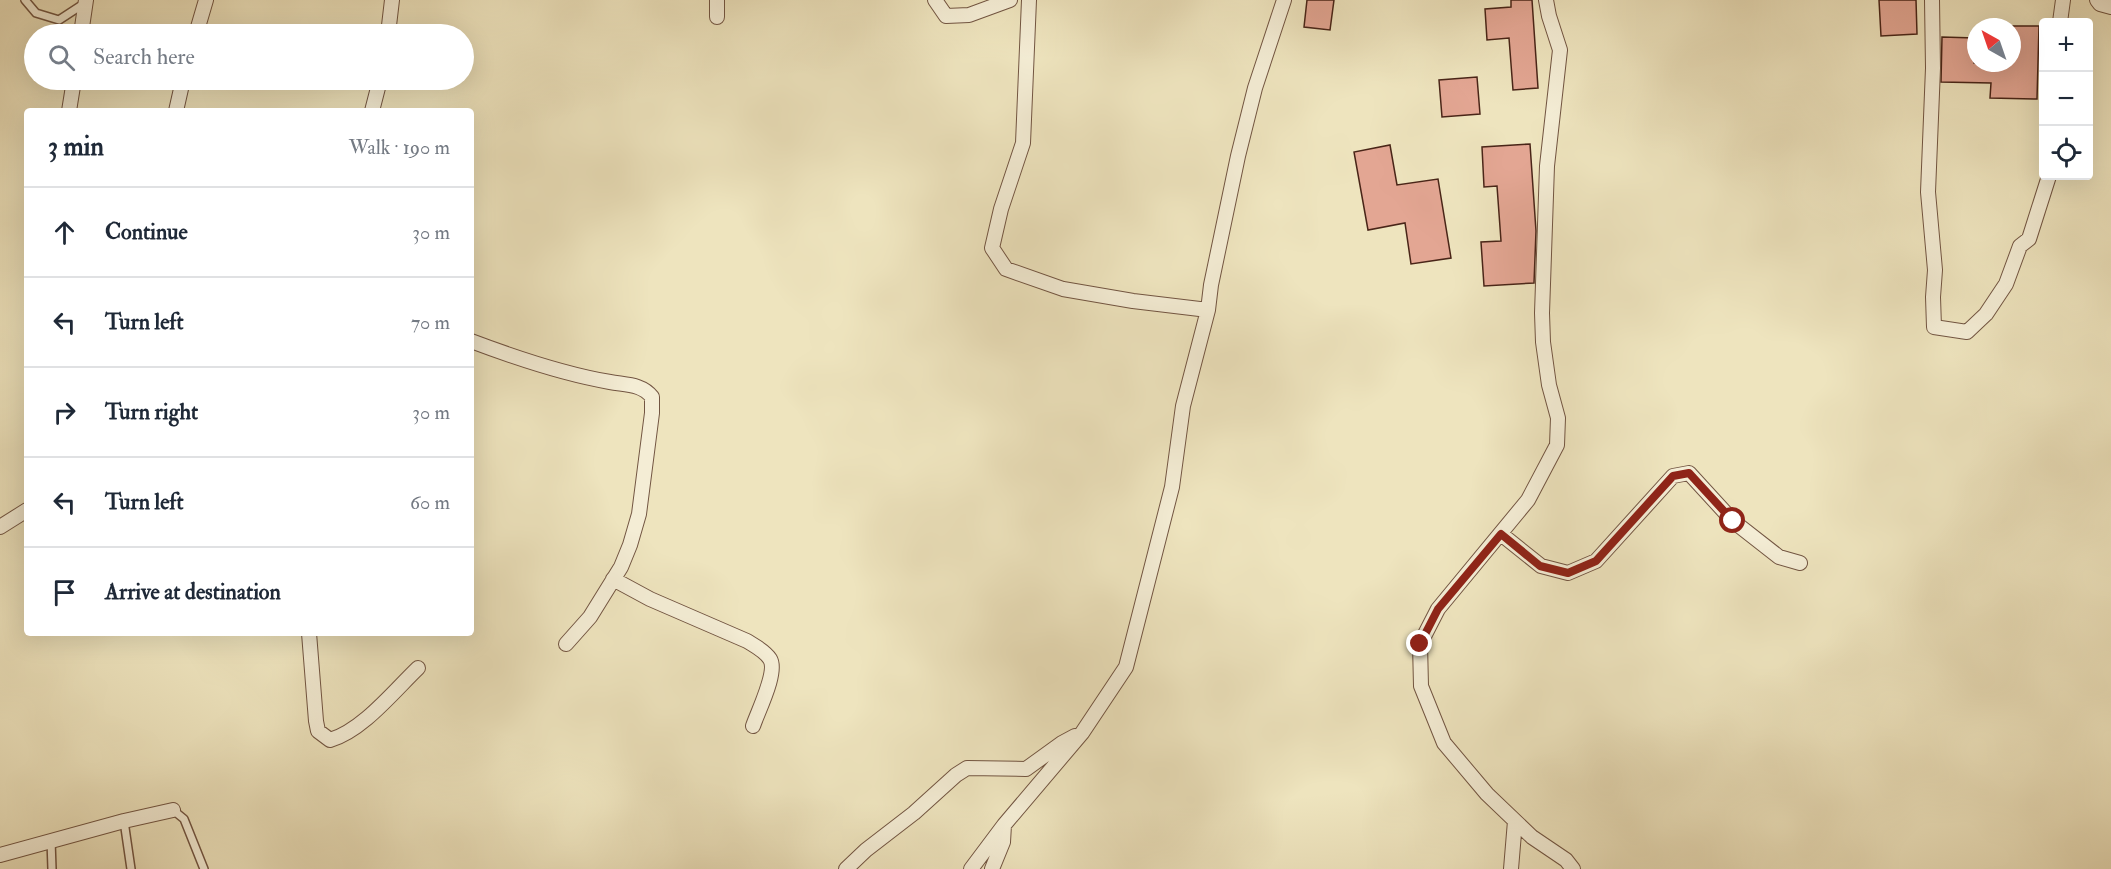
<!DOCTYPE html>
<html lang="en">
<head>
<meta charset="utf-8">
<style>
	:root { --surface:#fff; --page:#f2f2f3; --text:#1f2937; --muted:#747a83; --line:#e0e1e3 }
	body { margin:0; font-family:"IM FELL Double Pica",serif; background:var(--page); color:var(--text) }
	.controls { position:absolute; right:18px; top:18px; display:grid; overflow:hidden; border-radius:6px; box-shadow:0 6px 24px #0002 }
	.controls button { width:54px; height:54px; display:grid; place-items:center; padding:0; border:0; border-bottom:2px solid var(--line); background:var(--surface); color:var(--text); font:30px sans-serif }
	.compass { position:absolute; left:1967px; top:18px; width:54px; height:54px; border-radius:50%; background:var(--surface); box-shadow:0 6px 24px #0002; rotate:320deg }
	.stop { position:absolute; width:18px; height:18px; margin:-14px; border:4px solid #8f2418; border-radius:50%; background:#fff }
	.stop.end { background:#8f2418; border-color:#fff; box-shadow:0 2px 6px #0008 }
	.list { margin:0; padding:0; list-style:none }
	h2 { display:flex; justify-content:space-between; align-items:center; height:78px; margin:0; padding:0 24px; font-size:26px }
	h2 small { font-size:20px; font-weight:400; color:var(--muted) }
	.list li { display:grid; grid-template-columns:39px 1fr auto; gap:18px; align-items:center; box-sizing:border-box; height:90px; padding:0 24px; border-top:2px solid var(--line) }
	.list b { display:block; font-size:22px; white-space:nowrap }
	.list em { font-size:20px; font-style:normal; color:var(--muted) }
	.icon { flex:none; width:33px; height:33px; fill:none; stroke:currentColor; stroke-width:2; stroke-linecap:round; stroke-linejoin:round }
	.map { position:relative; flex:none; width:2111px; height:869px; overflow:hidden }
	.search { position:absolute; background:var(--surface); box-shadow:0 6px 24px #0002; left:24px; top:24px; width:450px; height:66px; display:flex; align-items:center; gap:15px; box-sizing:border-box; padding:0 21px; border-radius:33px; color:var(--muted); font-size:22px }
	.panel { position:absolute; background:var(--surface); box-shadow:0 6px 24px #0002; left:24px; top:108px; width:450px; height:528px; border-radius:6px }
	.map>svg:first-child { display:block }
</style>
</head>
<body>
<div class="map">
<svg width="2111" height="869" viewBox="0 0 2111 869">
	<rect width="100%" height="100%" fill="#eee4be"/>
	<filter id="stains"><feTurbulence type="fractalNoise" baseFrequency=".00333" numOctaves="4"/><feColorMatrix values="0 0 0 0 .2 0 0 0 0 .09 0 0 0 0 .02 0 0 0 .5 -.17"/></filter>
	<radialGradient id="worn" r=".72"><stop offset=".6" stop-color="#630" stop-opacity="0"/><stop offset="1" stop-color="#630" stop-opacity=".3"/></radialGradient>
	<path fill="#e3a693" stroke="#492518" stroke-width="1.5" d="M1307,0H1334L1330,30L1304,27Z
		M1511,0H1532L1538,88L1513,90L1509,38L1487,40L1485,9L1511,7Z
		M1879,0H1916L1917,34L1881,36Z
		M2012,26H2039L2037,99L1990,98L1991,83L1941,82L1942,37L1975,38L1974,63H2012Z
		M1477,77L1480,114L1442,117L1439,80Z
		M1530,144L1536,231L1534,283L1484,286L1481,242L1501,241L1497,186L1484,187L1482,147Z
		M1390,145L1397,185L1438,179L1451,258L1411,264L1405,223L1368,230L1354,152Z"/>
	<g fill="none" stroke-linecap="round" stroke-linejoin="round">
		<defs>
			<path id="lane" d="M25,0L36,13L59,20L85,3
				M173,810L184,819L204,869
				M124,821L131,869
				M51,840L52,869"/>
			<path id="street" d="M717,0V17
				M935,0L946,16L969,15L1010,0
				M1029,0L1023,143L1001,209L992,248L1006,269L1063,289L1133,301L1208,310
				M1546,0L1549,16L1560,50L1547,166L1542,313L1543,342L1549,385L1558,418L1557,445L1528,500L1438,609L1420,644L1421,686L1444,743L1487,794L1532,837L1566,860L1573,869
				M1932,0L1933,68L1928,192L1935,270L1933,297L1934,327L1967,332L1986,314L2006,284L2020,246L2029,239L2049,176
				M2097,0L2100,4L2111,7
				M2060,22L2063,0
				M81,34L86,0
				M196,34L206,0
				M388,34L392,0
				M69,111L74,80
				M176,111L183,80
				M372,111L380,80
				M471,341C516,358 563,374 610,382C626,385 642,384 652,397V413L639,514L630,545L621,567L590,617L566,644
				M0,527L27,510
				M1501,534L1541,566L1568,573L1596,561L1673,476L1689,473L1733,521L1779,557L1800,563
				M613,579L650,599L747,641C755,646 765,651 770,659C778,672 758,711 753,726
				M309,633L316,721L318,731L330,740C362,731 394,691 418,668
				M0,855L124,821L173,810
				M846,869L866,850L914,813L956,775L967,768L1026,769L1062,743L1075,736
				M971,869L1004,825L1082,733L1126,667L1172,487L1183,406L1208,310L1211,285L1238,156L1255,88L1284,0
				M992,869L1003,842L1004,825
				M1511,869L1515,821"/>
		</defs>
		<use href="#lane" stroke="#725542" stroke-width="10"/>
		<use href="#street" stroke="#725542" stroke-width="16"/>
		<use href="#lane" stroke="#f4edd5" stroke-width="7"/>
		<use href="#street" stroke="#f4edd5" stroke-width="14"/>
	</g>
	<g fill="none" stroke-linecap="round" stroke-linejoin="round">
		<path stroke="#8f2418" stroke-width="8" d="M1420,644L1438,609L1501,534L1540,566L1568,573L1596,561L1673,476L1689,473L1733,521"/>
	</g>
	<rect width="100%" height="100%" filter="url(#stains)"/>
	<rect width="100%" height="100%" fill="url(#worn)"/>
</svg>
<div class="controls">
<button>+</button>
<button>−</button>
<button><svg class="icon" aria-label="locate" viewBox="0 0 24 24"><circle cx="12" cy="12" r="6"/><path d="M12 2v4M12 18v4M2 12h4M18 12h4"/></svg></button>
</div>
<svg class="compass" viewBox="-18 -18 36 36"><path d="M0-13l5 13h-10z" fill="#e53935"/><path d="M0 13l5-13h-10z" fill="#747a83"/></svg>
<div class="stop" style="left:1733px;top:521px"></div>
<div class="stop end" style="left:1420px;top:644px"></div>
<div class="search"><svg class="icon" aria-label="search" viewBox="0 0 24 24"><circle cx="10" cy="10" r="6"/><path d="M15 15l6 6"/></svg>Search here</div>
<section class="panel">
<h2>3 min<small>Walk · 190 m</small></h2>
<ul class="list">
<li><svg class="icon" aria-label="ahead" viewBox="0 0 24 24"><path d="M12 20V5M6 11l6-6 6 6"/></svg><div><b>Continue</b></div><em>30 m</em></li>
<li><svg class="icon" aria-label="left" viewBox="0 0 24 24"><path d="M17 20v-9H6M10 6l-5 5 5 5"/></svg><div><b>Turn left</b></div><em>70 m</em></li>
<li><svg class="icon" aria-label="right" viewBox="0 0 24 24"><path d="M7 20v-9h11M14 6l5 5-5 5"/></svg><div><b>Turn right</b></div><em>30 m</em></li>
<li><svg class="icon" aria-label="left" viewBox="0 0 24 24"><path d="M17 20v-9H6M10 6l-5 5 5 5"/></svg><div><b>Turn left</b></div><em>60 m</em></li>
<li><svg class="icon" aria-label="arrive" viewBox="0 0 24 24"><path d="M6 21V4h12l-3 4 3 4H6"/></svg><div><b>Arrive at destination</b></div></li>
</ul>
</section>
</div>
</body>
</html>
